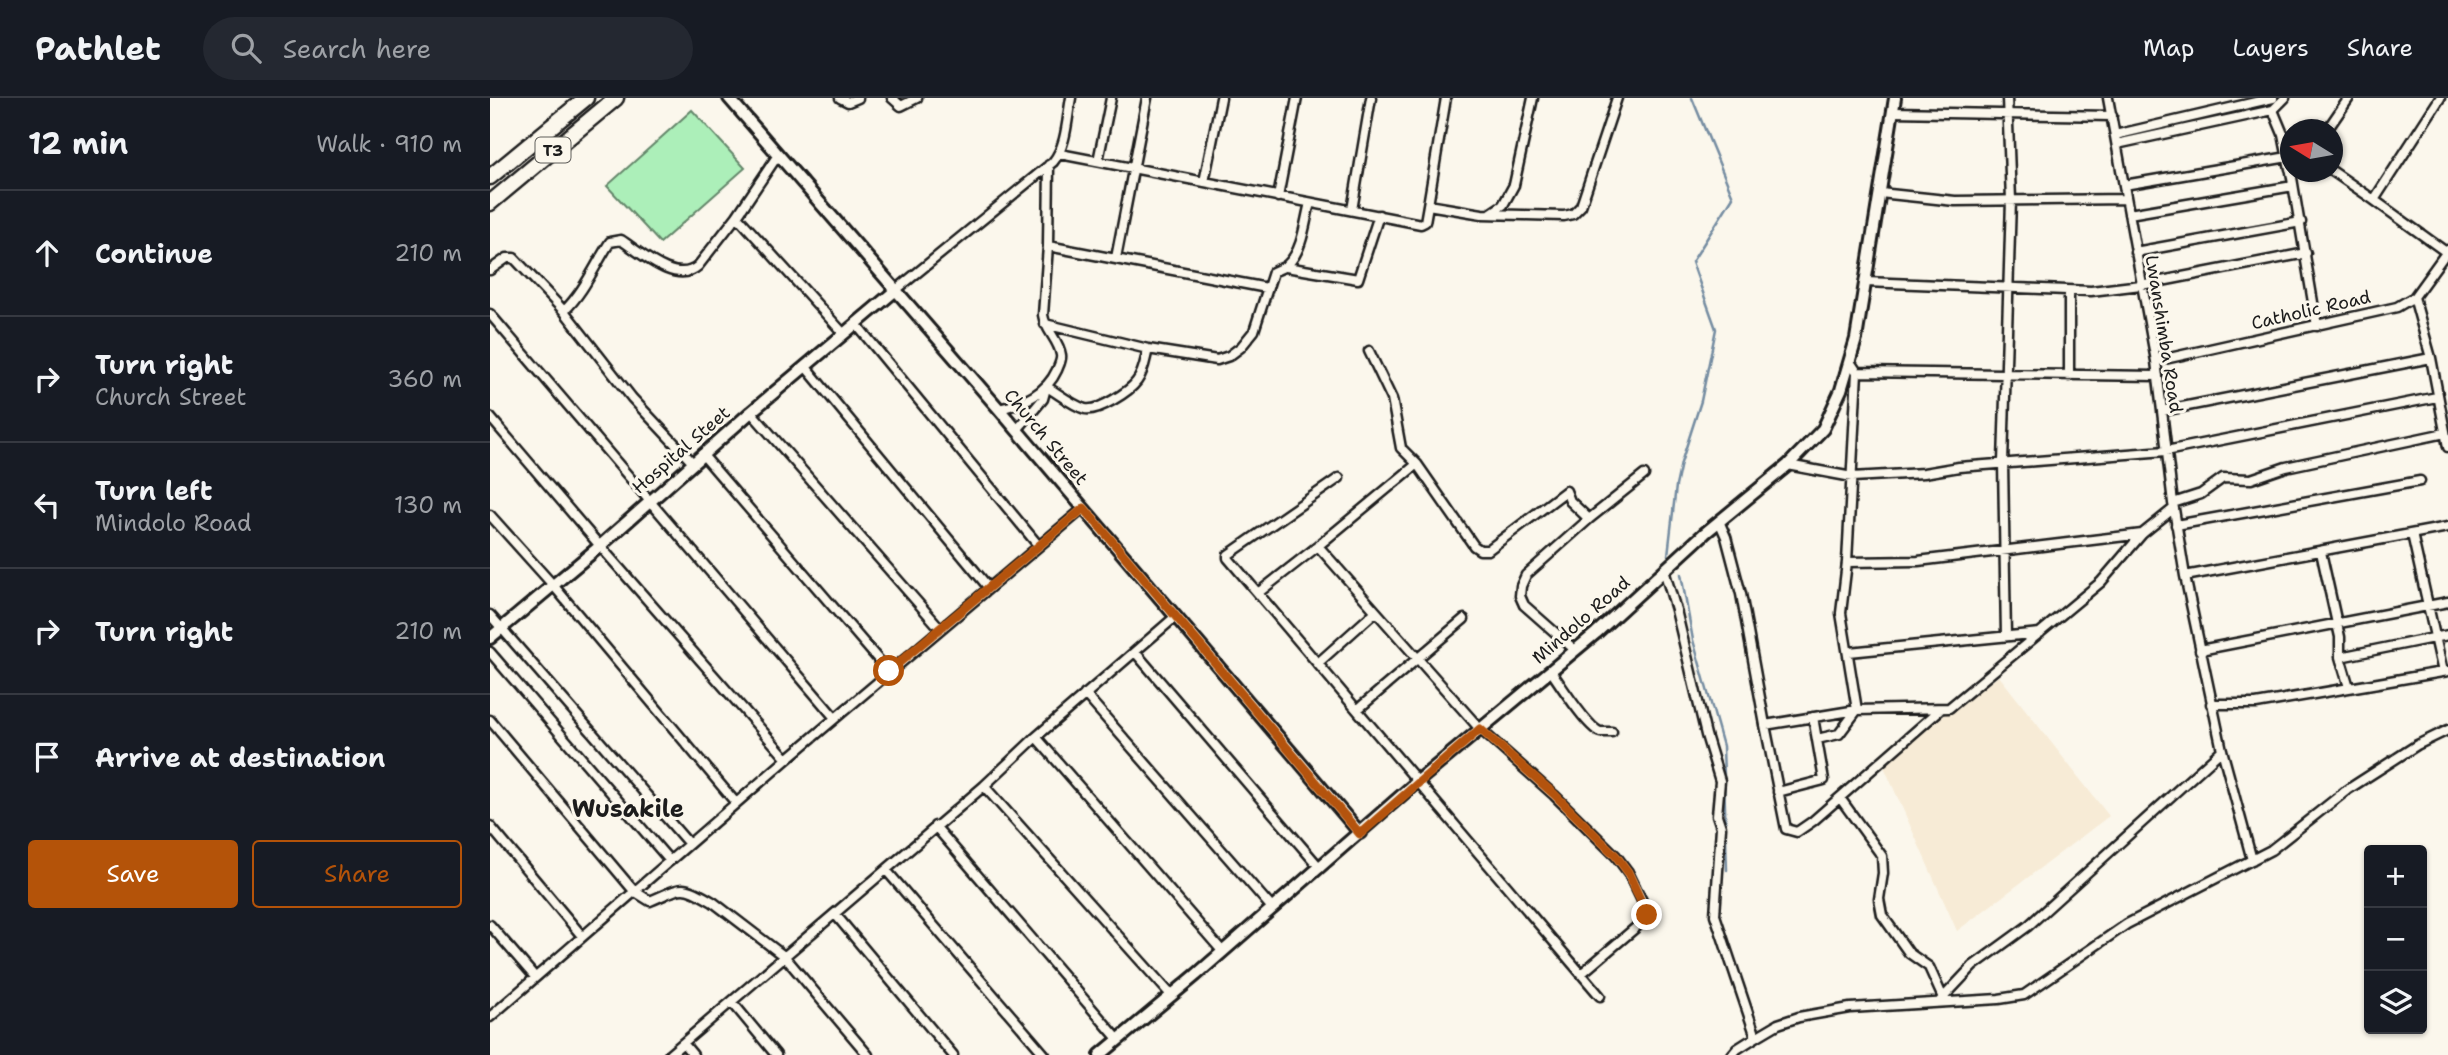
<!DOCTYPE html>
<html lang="en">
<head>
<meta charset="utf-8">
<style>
	:root { --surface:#171b24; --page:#242831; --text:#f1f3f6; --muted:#9ea1a6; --line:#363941; --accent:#b45309 }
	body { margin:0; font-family:"Shantell Sans",sans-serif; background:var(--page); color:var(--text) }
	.controls { position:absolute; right:21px; bottom:21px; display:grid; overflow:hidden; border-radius:7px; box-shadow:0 2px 5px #0004 }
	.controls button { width:63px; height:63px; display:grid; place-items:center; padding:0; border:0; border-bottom:2px solid var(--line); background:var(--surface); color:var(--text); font:35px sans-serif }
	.compass { position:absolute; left:1790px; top:21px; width:63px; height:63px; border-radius:50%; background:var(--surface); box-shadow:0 2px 5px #0004; rotate:281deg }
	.stop { position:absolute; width:21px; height:21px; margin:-16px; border:5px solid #b45309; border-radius:50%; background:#fff }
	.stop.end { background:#b45309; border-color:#fff; box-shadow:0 2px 7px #0008 }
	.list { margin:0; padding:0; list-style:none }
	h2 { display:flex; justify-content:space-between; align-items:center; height:91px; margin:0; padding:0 28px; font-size:30px }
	h2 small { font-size:23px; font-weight:400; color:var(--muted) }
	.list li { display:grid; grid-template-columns:46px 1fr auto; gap:21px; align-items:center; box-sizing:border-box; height:126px; padding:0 28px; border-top:2px solid var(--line) }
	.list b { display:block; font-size:26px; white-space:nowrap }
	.list p { margin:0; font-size:23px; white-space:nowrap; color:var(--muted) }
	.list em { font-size:23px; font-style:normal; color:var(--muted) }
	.actions { display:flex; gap:14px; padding:21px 28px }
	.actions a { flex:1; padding:16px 0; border:2px solid var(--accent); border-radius:7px; text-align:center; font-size:24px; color:var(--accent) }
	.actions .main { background:var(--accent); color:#fff }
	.icon { flex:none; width:38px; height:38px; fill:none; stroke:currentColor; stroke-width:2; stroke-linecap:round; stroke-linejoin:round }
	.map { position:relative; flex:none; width:1958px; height:957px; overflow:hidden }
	header { display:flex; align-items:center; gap:42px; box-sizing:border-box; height:98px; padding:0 35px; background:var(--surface); border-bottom:2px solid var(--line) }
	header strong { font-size:33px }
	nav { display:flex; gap:38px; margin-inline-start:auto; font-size:24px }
	.search { width:490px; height:63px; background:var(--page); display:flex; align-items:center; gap:18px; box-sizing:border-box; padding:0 24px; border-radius:38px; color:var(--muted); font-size:26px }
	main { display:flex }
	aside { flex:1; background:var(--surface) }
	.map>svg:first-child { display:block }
</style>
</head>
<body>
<header>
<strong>Pathlet</strong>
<div class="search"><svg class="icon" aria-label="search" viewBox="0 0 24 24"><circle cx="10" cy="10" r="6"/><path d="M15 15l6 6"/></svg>Search here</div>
<nav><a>Map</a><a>Layers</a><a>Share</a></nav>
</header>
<main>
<aside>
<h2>12 min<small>Walk · 910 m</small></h2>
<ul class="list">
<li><svg class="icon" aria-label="ahead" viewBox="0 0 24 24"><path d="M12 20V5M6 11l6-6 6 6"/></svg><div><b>Continue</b></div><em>210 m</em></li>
<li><svg class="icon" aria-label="right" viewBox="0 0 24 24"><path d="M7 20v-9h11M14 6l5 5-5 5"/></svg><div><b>Turn right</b><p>Church Street</p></div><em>360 m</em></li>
<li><svg class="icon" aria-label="left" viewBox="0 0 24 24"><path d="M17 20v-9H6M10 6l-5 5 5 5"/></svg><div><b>Turn left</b><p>Mindolo Road</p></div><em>130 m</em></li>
<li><svg class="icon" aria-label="right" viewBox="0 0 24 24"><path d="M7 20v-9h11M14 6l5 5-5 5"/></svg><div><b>Turn right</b></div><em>210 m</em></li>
<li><svg class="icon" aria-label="arrive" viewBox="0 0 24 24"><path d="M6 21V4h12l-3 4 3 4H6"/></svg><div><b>Arrive at destination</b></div></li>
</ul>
<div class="actions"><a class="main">Save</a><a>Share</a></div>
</aside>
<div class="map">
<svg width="1958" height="957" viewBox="0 0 1958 957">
	<rect width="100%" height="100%" fill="#fbf7ec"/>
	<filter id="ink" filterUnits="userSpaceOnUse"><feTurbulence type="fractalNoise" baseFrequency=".0143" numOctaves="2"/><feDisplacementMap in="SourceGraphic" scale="14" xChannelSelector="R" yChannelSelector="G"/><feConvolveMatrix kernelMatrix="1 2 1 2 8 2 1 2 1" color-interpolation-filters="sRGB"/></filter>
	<g filter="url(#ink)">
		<path fill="#f7ebd6" d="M1509,578L1619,718L1467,833L1391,662Z"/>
		<path fill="#acefb9" stroke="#64866a" stroke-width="2" d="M202,12L255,70L170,145L117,88Z"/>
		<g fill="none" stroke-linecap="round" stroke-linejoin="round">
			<path stroke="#748ca1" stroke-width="2.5" d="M1178,457L1186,388L1191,365L1211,303L1226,231L1202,164L1243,99L1202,0
				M1191,476L1203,542L1233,648L1237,772"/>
			<defs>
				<path id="minor" d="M350,0L358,4L368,0
					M402,0L411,8L427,0
					M1618,0L1666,263L1683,405L1695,478L1732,652L1762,762
					M1950,0L1884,102L1956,154
					M1783,12L1793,36L1800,42
					M1403,14L1622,18
					M1837,32L1859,0
					M1793,36L1800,71
					M1625,37L1783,0
					M1627,46L1783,12L1795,0
					M570,56L931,126L935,124L938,107L992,116L1074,118L1083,116L1091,108L1127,0
					M608,63L621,0
					M1842,73L1884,102
					M1801,74L1827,228
					M714,84L731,0
					M1634,87L1798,59
					M1390,95L1465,103L1636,101
					M788,99L807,0
					M938,107L956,0
					M862,112L881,0
					M1001,115L1013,107L1024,87L1043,0
					M1639,116L1803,88
					M247,118L288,57
					M558,148L777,190
					M1645,154L1811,124
					M626,160L657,0
					M796,169L868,181L889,117
					M0,172L17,160H24L74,213
					M1375,184L1601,193L1651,187L1816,155
					M406,192L563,64C577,47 577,20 581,0
					M1924,199L1941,260L1958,349
					M0,216L345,620
					M366,226L548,447
					M555,226L658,251L727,262L739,258L751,249L764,233L783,174C788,171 794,170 798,166C813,152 815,123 820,105
					M1666,263L1907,209L1924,199L1958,152
					M315,268L499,490
					M1367,274L1668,278
					M1579,278V193
					M557,289C569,296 582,307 595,311C608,314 640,293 647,283C654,274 655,262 658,251
					M509,311C534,305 556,296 567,272C569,267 572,262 571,257C569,242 555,232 553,217L558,148L559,67
					M1672,313L1941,260
					M261,314L450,530
					M0,319L110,448L297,661
					M527,332L553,301L556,290
					M212,356L399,574
					M203,365L142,300L74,213C94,194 105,167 120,144L131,142C150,154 186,188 208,168L247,118L354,236
					M927,366L984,448L990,452H998L1076,393L1080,403L1099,421
					M1298,367L1362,379L1434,375L1469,369L1676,353L1947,299
					M849,380L738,457V460L1110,898
					M1683,405L1711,396L1733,380L1761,381L1796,369L1955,335
					M0,417L63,487L246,705
					M1229,423L1236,439L1251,496L1275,627L1367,612L1459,610L1611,484L1652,436L1683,411
					M1686,427L1930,383
					M1922,436L1953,574
					M828,448L927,366L911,350L902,301L879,253
					M1831,454L1850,539V559L1859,589
					M1357,464L1428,463L1652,436
					M1174,472L1186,512L1216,637L1230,683L1227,717L1231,729L1225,817L1266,939
					M1695,478L1958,429
					M768,495L828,448L990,631L1064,697L1126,758L1138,774L1157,813V820L1091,876
					M0,517L199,746
					M1516,538L1513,365L1521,102L1517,0
					M1085,552L1034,507L1030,498L1031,488L1036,477L1099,421L1154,377
					M1710,552L1958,504
					M0,554L180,763
					M645,554L830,770
					M1359,554L1550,535
					M1850,559L1958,537
					M828,565L885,514
					M1061,573C1070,586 1097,629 1110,634C1112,634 1119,634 1122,634
					M595,596L782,810
					M1721,606H1766L1958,573
					M867,612L974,521
					M0,622L144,793L160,803C192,790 190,784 223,804L295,859L378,957
					M1275,627L1296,731L1307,734L1323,723L1451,611
					M546,639L733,854
					M1327,641L1349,636L1367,612L1351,515L1357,464L1367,274L1361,265
					M494,688L682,898
					M1288,694L1334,682L1323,619
					M1350,700L1392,758L1393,775L1389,801L1392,817L1419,855L1439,869L1453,900
					M0,728L92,838
					M445,728L628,941
					M396,772L555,957
					M345,816L463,957
					M0,827L45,879
					M1450,903L1483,868L1538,828L1732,652
					M242,904L286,957
					M0,919L297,661L594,410
					M193,945L203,957
					M179,957L494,688L546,639L685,519
					M1242,957L1247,951L1266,939L1288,926L1309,919L1360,910L1509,901L1534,897L1637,826L1781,752L1857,692L1927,647L1958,632"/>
				<path id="tertiary" d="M239,0L509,311L870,735
					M0,540L110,448L261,314L406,192
					M610,957L706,877L928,683L1106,535L1215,435L1298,367L1333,331L1351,292L1366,241L1405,0"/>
				<path id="trunk" d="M0,79L96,0
					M0,105L126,0"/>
			</defs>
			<use href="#minor" stroke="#1c1c1c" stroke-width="13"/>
			<use href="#tertiary" stroke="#1c1c1c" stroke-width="16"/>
			<use href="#trunk" stroke="#1c1c1c" stroke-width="19"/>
			<use href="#minor" stroke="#fbf7ec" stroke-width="8"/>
			<use href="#tertiary" stroke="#fbf7ec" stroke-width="10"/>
			<use href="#trunk" stroke="#fbf7ec" stroke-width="14"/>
		</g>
	</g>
	<g fill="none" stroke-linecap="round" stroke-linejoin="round" filter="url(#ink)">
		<path stroke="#b45309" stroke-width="9" d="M399,573L594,410L870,736L990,631L1064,696L1126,758L1138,774L1157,817"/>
	</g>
	<g text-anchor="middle" stroke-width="6" stroke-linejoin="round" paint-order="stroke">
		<rect fill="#fbf7ec" stroke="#5f5e5a" stroke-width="2" x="45.5" y="39.5" width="35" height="25" rx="5"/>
		<g font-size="16" font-weight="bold" fill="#1c1c1c">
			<text x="63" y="58">T3</text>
		</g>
		<g font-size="18" fill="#1c1c1c" stroke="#fbf7ec">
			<text transform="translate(1821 212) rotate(-13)" y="6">Catholic Road</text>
			<text transform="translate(1674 236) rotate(81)" y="6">Lwanshimba Road</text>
			<text transform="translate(556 339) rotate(50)" y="6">Church Street</text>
			<text transform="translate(191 352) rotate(-41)" y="6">Hospital Steet</text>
			<text transform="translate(1091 522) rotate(-41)" y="6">Mindolo Road</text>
		</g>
		<g font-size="24" font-weight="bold" fill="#1c1c1c" stroke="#fbf7ec">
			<text x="138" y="719">Wusakile</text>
		</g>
	</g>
</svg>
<div class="controls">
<button>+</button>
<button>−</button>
<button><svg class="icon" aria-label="layers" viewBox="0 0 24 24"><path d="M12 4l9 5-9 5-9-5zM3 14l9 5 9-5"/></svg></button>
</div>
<svg class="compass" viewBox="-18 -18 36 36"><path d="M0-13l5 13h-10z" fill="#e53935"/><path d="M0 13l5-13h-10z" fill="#9ea1a6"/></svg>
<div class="stop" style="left:399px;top:573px"></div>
<div class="stop end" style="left:1157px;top:817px"></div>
</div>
</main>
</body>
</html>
